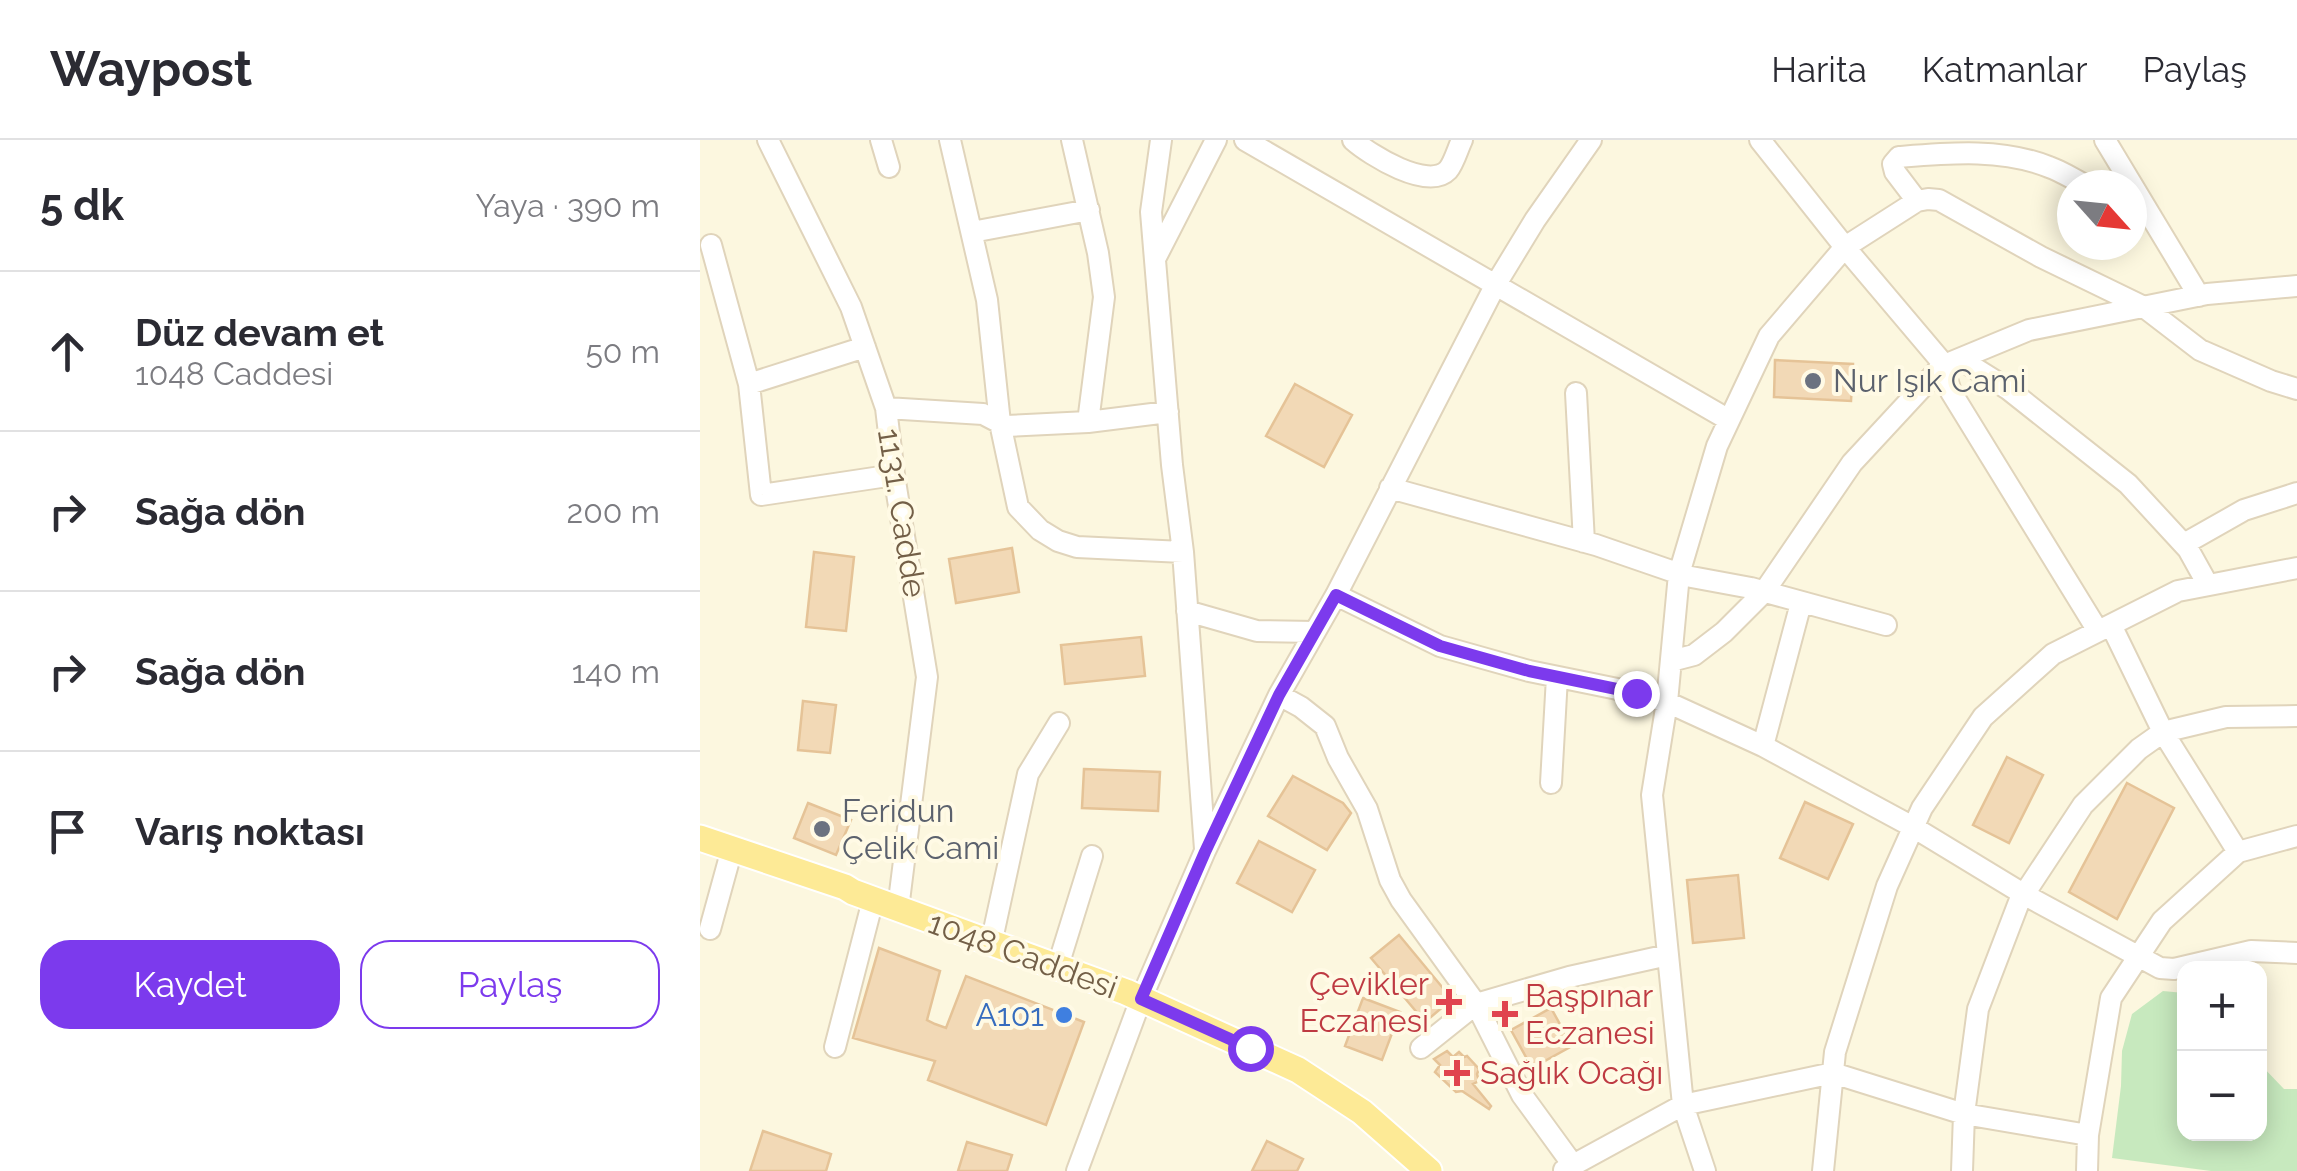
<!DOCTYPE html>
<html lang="tr">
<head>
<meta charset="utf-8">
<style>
	:root { --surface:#fff; --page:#f2f2f3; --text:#2b2b33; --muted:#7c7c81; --line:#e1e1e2; --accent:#7c3aed }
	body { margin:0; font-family:Raleway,sans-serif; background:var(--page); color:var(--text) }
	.controls { position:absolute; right:30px; bottom:30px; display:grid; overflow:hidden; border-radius:20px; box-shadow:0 5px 25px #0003 }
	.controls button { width:90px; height:90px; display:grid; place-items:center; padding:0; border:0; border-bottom:2px solid var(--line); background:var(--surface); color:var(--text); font:50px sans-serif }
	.compass { position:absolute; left:1357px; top:30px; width:90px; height:90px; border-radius:50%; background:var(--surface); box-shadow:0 5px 25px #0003; rotate:117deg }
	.stop { position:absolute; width:30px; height:30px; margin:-22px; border:8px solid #7c3aed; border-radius:50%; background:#fff }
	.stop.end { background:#7c3aed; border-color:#fff; box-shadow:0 2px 10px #0008 }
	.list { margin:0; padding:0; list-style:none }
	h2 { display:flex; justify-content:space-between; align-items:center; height:130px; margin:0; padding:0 40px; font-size:42px }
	h2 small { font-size:32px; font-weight:400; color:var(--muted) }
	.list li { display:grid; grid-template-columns:65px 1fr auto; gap:30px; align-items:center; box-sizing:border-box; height:160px; padding:0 40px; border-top:2px solid var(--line) }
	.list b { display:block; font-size:38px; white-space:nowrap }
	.list p { margin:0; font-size:32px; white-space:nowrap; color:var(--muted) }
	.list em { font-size:32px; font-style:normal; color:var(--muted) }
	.actions { display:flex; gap:20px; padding:30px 40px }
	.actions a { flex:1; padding:22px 0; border:2px solid var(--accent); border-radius:30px; text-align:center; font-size:35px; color:var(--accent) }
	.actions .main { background:var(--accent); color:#fff }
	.icon { flex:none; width:55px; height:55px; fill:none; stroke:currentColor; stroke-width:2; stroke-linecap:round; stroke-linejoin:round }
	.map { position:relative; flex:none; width:1597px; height:1031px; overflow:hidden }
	header { display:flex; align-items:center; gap:60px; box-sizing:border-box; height:140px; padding:0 50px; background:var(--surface); border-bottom:2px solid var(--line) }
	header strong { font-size:48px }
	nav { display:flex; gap:55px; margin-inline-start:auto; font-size:35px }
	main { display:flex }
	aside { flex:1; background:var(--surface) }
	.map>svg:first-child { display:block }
</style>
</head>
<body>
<header>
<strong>Waypost</strong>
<nav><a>Harita</a><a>Katmanlar</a><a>Paylaş</a></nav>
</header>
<main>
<aside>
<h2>5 dk<small>Yaya · 390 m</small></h2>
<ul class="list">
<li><svg class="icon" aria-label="ahead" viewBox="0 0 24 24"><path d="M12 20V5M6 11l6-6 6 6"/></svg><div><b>Düz devam et</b><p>1048 Caddesi</p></div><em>50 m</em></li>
<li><svg class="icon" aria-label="right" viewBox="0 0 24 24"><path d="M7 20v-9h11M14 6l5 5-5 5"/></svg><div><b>Sağa dön</b></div><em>200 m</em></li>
<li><svg class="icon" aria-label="right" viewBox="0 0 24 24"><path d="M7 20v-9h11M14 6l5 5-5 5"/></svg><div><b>Sağa dön</b></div><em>140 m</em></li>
<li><svg class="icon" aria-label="arrive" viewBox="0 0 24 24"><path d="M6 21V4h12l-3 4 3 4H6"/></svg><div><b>Varış noktası</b></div></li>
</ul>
<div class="actions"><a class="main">Kaydet</a><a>Paylaş</a></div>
</aside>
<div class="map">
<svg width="1597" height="1031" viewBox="0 0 1597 1031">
	<rect width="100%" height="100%" fill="#fcf7df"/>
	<path fill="#c7e9be" d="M1463,851L1484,853V994H1560V924L1584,949H1597V1031H1511L1412,1018L1421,946L1422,911L1432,874Z"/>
	<path fill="#f2d9b6" stroke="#e5c397" stroke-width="2.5" d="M1075,220L1153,224L1151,261L1074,257Z
		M595,244L652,275L624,327L566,296Z
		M312,408L319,452L256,463L249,419Z
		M114,412L154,417L146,491L106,487Z
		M441,497L445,536L365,544L361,505Z
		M103,561L136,565L130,613L98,610Z
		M1307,617L1343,635L1309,703L1273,685Z
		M384,629L460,632L458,671L382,668Z
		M593,636L643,663L651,673L627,710L568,676Z
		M1427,643L1474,668L1417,779L1369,752Z
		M1105,662L1153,684L1128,739L1080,718Z
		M108,663L151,680L136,715L94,698Z
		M559,701L615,730L592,772L537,743Z
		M1038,735L1044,798L993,803L987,740Z
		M699,795L752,859L725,882L671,818Z
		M179,808L240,831L227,880L235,884L246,888L266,836L384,882L346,985L228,940L235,921L153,898Z
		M663,858L700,872L682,920L645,906Z
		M851,868L872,906L832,928L811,890Z
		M747,911L753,917L759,912L764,917L767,916L779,929L777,934L779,941L773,944L791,966L789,969L762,951L756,952L735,932L740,925L734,919Z
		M63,991L131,1014L126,1031H50Z
		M567,1001L603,1019L597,1031H552Z
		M267,1002L312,1015L307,1031H258Z"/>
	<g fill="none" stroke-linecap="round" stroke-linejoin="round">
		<defs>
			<path id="minor" d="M68,0L151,167L186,268L194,335L227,537L198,769
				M181,0L189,27
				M250,0L287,160L300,283L318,367L340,390L358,401L377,407L483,412
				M372,0L398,113L404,157L388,282
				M461,0L451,72L472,325L483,412L505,709
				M545,0L1029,280
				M653,0C670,15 728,51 748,30C754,23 758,8 762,0
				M1060,0L1148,111L1241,221L1251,252L1398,491
				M1405,0L1499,156
				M1217,61L1195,32L1193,24L1199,17C1249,13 1302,8 1349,27C1361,31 1373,39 1385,45
				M272,92L389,70
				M11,105L49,244L61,355L194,335
				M456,117L516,0
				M1260,219L1308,249L1428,344L1488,409L1508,445
				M49,244L165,207
				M876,253L884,402
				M186,268L283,274L306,286L388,282L468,272
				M690,348L896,405L986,436L1051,448L1186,485
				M1484,404L1544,370L1597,353
				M636,455L740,506L829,531L937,553L969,563L1063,606L1213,687L1325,755L1460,828L1474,829L1551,811L1597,813
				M487,471L557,491L615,492
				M1411,485L1463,592L1538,712
				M971,521L994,515L1024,492L1064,452L1152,323L1242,226L1329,190L1507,154L1597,146
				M579,555L601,567L625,586L638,618L667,669L690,740L701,760L776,864L822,955L873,1025
				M1063,606L1101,463
				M851,643L857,537
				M10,789L32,709
				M291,804L328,634L359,583
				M357,829L392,716
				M135,907L173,760
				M721,908L776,864L869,837L968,815
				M864,1030L983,965L1133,933L1264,974L1388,995
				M377,1031L441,859L505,711L579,555L636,455L796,144L835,80L891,0
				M1005,1031L983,965L952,655L967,562L979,434L1017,306L1069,196L1145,107L1217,61L1228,59L1239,60L1341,117L1444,167L1500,210L1571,241L1597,249
				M1123,1031L1135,912L1187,746L1222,668L1283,577L1353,514L1478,451L1597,428
				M1262,1031L1264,974L1278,869L1319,762L1383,665L1439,609L1463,592L1526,577L1597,576
				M1387,1031L1388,995L1411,858L1462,781L1538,712L1597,696"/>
			<path id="major" d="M0,698L145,747L153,752L426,852L598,930L662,972L729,1031"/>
		</defs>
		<use href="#minor" stroke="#e0d4bb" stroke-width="24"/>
		<use href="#major" stroke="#fff" stroke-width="29"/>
		<use href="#minor" stroke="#fff" stroke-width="20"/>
		<use href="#major" stroke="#fdea96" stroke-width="25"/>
	</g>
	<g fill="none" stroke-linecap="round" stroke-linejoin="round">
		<path stroke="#7c3aed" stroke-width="12" d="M550,908L441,859L505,712L579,555L636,455L740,506L829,531L936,553"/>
	</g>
	<g fill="#6b7280" stroke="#fffae5" stroke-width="4">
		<circle cx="1113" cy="241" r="10"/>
		<circle cx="122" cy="689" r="10"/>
	</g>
	<g fill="#e0444e" stroke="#fffae5" stroke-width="4">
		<path d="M744 847h10v10h10v10h-10v10h-10v-10h-10v-10h10z"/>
		<path d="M800 859h10v10h10v10h-10v10h-10v-10h-10v-10h10z"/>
		<path d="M752 918h10v10h10v10h-10v10h-10v-10h-10v-10h10z"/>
	</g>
	<circle fill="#3f7fe0" stroke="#fffae5" stroke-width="4" cx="364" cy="875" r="10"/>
	<g text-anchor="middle" stroke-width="8" stroke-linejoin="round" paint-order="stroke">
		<g font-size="32" fill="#5b616d" stroke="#fffae5" text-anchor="start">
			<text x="1133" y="252">Nur Işık Cami</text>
			<text x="142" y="682">Feridun<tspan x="142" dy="37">Çelik Cami</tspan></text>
		</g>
		<g font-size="32" fill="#735f47" stroke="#fffae5">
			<text transform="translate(202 373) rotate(81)" y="11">1131. Cadde</text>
			<text transform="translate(323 815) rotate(20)" y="11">1048 Caddesi</text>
		</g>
		<g font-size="32" fill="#be3a42" stroke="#fffae5" text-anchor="start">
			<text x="729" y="855" text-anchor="end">Çevikler<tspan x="729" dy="37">Eczanesi</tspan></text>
			<text x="825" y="867">Başpınar<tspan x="825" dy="37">Eczanesi</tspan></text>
			<text x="780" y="944">Sağlık Ocağı</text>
		</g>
		<g font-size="32" fill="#366cbe" stroke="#fffae5" text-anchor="end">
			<text x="344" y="886">A101</text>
		</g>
	</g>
</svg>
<div class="controls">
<button>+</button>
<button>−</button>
</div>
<svg class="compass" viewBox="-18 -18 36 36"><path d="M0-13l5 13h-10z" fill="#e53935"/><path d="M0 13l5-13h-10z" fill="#7c7c81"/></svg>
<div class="stop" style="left:550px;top:908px"></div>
<div class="stop end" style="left:936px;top:553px"></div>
</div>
</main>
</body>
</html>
